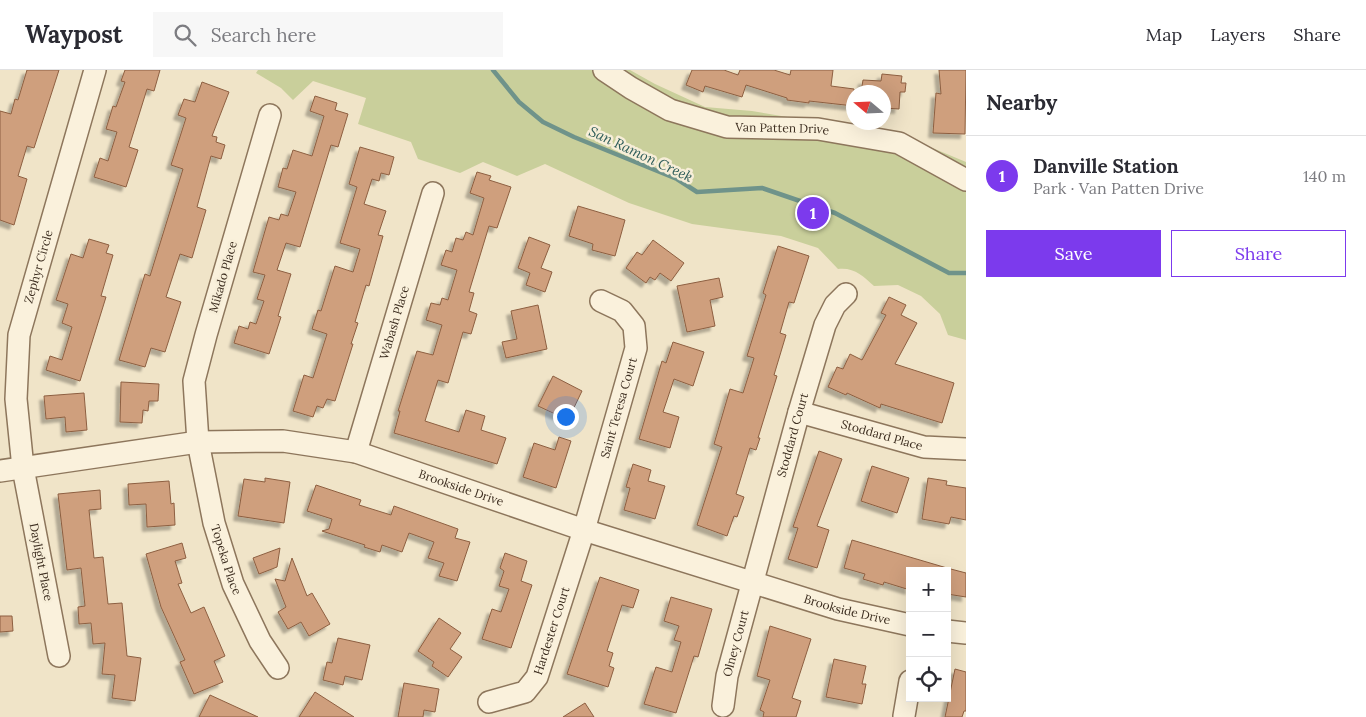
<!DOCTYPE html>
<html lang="en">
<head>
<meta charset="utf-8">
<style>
	:root { --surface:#fff; --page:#f7f7f7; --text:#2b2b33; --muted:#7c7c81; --line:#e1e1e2; --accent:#7c3aed }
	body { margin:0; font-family:Lora,serif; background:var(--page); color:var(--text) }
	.controls { position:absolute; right:15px; bottom:15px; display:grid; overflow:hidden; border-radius:0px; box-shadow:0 5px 20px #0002 }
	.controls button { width:45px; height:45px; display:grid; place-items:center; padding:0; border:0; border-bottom:1px solid var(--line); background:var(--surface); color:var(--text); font:25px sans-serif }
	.compass { position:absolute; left:846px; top:15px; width:45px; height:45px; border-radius:50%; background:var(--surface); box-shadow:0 5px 20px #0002; rotate:289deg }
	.you { position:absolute; left:565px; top:346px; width:18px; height:18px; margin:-12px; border:4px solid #fff; border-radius:50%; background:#1a73e8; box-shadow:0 0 0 8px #1a73e833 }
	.badge { display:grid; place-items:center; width:32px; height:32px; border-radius:50%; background:var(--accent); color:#fff; font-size:16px; font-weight:700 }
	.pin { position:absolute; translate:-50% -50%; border:2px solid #fff; box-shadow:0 1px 5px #0006 }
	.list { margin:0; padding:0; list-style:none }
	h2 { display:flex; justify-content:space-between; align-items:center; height:65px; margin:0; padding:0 20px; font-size:21px }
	h2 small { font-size:16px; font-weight:400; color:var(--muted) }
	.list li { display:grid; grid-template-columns:32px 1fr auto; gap:15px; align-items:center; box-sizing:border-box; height:80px; padding:0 20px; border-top:1px solid var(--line) }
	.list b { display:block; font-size:19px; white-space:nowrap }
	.list p { margin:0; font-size:16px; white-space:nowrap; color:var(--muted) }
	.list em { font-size:16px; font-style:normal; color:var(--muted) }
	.actions { display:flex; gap:10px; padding:15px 20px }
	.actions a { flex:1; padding:11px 0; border:1px solid var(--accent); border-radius:0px; text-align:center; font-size:18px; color:var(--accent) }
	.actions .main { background:var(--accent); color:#fff }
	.icon { flex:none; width:28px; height:28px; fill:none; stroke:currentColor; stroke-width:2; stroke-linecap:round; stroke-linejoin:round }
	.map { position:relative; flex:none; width:966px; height:647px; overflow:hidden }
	header { display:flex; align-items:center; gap:30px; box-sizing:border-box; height:70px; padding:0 25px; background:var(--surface); border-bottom:1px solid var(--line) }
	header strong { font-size:24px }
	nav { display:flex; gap:28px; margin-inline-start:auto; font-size:18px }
	.search { width:350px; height:45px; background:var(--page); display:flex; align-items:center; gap:12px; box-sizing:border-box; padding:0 18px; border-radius:0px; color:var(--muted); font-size:19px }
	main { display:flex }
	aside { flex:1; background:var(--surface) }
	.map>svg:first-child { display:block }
</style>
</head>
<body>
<header>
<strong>Waypost</strong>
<div class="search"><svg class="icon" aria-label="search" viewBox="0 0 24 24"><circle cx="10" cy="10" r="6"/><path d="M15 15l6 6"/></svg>Search here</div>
<nav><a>Map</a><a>Layers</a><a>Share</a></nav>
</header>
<main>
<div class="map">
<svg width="966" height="647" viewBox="0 0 966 647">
	<defs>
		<filter id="shadow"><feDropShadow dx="-4.5" dy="4.5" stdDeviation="1" flood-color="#0004"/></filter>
	</defs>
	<rect width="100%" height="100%" fill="#f0e4c8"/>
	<path fill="#c9cf9b" d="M258,0H630L655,14L705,37L752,41L906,67L966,92V270L948,265L940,244L921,226L898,215L874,216C863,206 854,197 838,199L818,178L781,166L692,154L629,133L545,94L517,106L483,92L460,103L418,89L411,72L358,54L366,28L313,11L293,30L281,18L256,3Z"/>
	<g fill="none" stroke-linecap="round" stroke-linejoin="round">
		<path stroke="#6f938a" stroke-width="4.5" d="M493,0L519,32L543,52L574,67L677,109L697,122L762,118L835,143L949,203H966"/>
	</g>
	<path fill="#cf9f7d" stroke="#8d5f41" filter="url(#shadow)" d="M27,0H59L34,78L27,76L18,106L27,109L14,155L0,150V41L11,44L15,29L18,30Z
		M125,0H160L154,21L147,19L129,77L138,80L126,117L94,107L100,88L108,91L117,62L106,59L113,36L116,37L125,12L121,11Z
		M692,0H724L738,5L740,0H774L790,5L791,0H833L831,16L854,19V36L809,31V33L787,30V28L746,15L742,27L705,16L703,22L686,15Z
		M939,0H966L965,64L933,63L936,23L941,24Z
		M882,4L902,6L901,13H906L905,22H900L899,39L884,38V22H861L863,10L881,11Z
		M202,12L229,22L212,66L217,67L216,72L225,75L221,89L211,86L197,137L206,140L192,188L180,184L166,227L181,232L165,282L151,278L145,297L119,290L145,204L150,206L183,99L171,95L186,48L178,45L184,29L195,32Z
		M315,26L337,33L335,40L348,44L338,77L331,75L300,177L286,173L277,200L291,204L278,246L281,247L269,284L234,273L239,256L248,259L250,252L256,254L264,231L257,229L265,205L253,202L269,147L279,150L281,144L288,146L296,122L278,117L283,98L287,99L293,80L312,86L324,46L310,41Z
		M360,77L394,87L389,105L381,103L379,111L372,109L364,134L386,141L378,165L383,166L369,216L366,215L355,252L358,253L351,274H353L335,331L327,329L323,338L317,336L313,347L293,341L304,305L313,308L327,264L312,259L318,240L321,241L335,196L353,202L360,179L340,173L357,117L349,114Z
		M477,102L491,106L489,110L511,117L497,158L489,156L469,222L474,223L469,241L477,244L471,264L463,262L448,313L438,310L425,351L459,362L466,340L485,346L481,360L506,368L497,394L394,363L400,341H398L417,281L433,285L442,255L426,250L431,233L440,235L442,228L448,230L457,200L441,195L446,180L452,182L456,168L463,170L466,162L473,165L484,128L470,123Z
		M578,136L625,150L615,186L592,180L593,174L569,166Z
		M529,167L550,175L541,198L552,202L545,222L526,215L530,203L518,198Z
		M89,169L109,175L106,183L113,185L101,226L106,227L80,311L46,300L50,286L62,290L72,257L62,253L68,234L56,230L71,184L83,188Z
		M653,170L684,193L671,211L660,203L655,210L650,207L646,213L626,198L637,182L642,185Z
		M778,176L809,186L794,233L789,232L780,263L786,265L774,305L777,306L758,368H760L756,380L750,378L736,424L744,427L737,447L734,446L727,466L697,455L722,377L714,374L730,319L743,323L754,288L747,286L766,225L763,223Z
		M719,208L723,227L710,230L715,256L687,262L677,216Z
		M889,227L906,235L901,245L917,253L895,294L954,313L942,353L881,334L880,338L847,323L846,325L828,317L837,297L843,299L850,284L862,290L886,245L881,243Z
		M538,235L547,279L506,288L502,272L517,269L511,241Z
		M673,272L704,282L693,316L674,309L663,342L679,347L670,378L639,369L662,291L666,293Z
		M553,306L582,321L568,350L538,336Z
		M121,312L159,314L158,331H149L148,341L143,340L142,353L120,352Z
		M84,323L87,360L66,362L65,347L46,349L44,326Z
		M559,367L571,371L556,418L523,407L534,373L555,380Z
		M819,381L842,389L817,456L829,460L817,498L788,489L798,458L793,457Z
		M633,394L651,400L648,411L665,416L655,449L624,440L630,418L626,417Z
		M872,396L909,408L897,443L861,431Z
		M265,408L290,412L284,453L238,446L244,409L265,412Z
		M928,408L947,411L946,415L966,418V450L951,447L949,454L922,449Z
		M169,411L171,434L174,433L175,455L147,457L146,434L129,435L128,414Z
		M316,415L361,430L359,435L391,445L394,436L458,459L455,468L470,472L457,511L439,506L444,493L428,488L434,472L409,463L402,482L382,475L380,482L364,477L365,475L322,461L329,459L332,449L307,441Z
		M100,420L101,439L89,440L94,488L103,487L108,534L122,533L127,586L141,588L135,631L112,628L115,605L102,604L105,573L93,574L91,553L79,554L78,537L85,536L81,498L67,500L58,424Z
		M852,470L947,498L946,501H910V520L884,512L883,515L863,509L865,504L844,498Z
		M182,473L186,488L175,491L182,513L178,514L191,543L204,537L225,586L214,591L223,612L194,624L180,592L185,590L161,537L146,484Z
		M280,478L277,497L259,504L253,488Z
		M505,483L527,491L521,511L532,515L511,578L482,569L492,539L501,542L509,519L499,516L504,501L500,498Z
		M292,488L307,526L312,523L330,554L309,566L301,552L288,559L278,542L286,537L275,509L285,511Z
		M947,498L966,503V527L947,524Z
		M600,507L639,520L633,538L622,535L607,581L613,583L609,596L614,598L608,617L567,604Z
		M671,527L712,539L698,587L694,586L676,643L644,634L656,597L672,602L681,572L674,570L679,556L664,551Z
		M0,546H12L13,561L0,562Z
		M439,548L461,563L450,579L462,587L448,607L432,596L434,592L418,581Z
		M770,556L811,569L792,628L801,631L796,647H763L764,642L760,640L770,610L757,606Z
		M338,568L370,575L362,610L345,606L343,615L323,610L327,592L332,593Z
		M834,589L866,596L862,614H866L862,634L826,627Z
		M955,599L966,602V641H964L962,647H945Z
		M404,613L439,619L435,642L424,640L423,647H398Z
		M315,622L354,647H299Z
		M210,625L258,647H199Z
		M585,633L594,647H563Z"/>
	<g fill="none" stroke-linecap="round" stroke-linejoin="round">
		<defs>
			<g id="minor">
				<path id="s1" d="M604,0L631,18L670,40L727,57L818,59L899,73L966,110"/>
				<path id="s2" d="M270,45L206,265L194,311L198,372L214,453L233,514L260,571L278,598"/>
				<path id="s3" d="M799,342L924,377L966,379"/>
				<path id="s4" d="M356,382L433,123"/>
				<path id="s5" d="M0,401L198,372L283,371L356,382L584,460L838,539L910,555"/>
				<path d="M947,561L966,563"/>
				<path id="s6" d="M59,586L23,398L16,329L19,265L95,0"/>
				<path id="s7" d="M489,632L525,622L537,607L584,460L636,278L634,256L622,241L601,231"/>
				<path id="s8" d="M723,636L727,606L799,342L825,255L835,235L846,224"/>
				<path d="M904,646L910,611"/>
			</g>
		</defs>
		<use href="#minor" stroke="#8d765c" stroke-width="24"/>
		<use href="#minor" stroke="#faf1dc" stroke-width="21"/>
	</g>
	<g text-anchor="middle" stroke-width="5" stroke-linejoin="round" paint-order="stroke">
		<g font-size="12" fill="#3d2e20" stroke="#f7eed8">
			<text dy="4" stroke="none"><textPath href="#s1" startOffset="192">Van Patten Drive</textPath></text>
			<text dy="4" stroke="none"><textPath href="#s6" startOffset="396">Zephyr Circle</textPath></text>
			<text transform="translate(223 207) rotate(-74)" y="4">Mikado Place</text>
			<text dy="4" stroke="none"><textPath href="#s4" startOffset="135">Wabash Place</textPath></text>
			<text dy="4" stroke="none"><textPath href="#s7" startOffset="338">Saint Teresa Court</textPath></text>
			<text dy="4" stroke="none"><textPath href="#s8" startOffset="280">Stoddard Court</textPath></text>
			<text dy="4" stroke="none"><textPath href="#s3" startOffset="86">Stoddard Place</textPath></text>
			<text dy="4" stroke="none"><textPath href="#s5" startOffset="470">Brookside Drive</textPath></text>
			<text dy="4" stroke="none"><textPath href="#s2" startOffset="459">Topeka Place</textPath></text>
			<text transform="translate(41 492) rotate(79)" y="4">Daylight Place</text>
			<text dy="4" stroke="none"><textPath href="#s5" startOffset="875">Brookside Drive</textPath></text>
			<text dy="4" stroke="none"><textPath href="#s7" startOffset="105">Hardester Court</textPath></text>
			<text dy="4" stroke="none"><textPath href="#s8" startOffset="64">Olney Court</textPath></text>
		</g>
		<g font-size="14" font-style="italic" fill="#2f5d5a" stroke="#f7eed8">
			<text transform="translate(641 84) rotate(25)" y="5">San Ramon Creek</text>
		</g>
	</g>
</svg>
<div class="controls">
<button>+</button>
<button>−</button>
<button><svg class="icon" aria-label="locate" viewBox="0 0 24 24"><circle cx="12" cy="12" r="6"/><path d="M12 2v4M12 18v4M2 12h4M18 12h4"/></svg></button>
</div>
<svg class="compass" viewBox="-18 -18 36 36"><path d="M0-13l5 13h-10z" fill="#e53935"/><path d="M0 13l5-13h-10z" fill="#7c7c81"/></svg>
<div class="you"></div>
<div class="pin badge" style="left:813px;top:143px">1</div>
</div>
<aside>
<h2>Nearby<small></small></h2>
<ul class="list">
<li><span class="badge">1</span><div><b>Danville Station</b><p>Park · Van Patten Drive</p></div><em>140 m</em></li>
</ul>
<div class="actions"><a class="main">Save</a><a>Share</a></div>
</aside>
</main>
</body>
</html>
